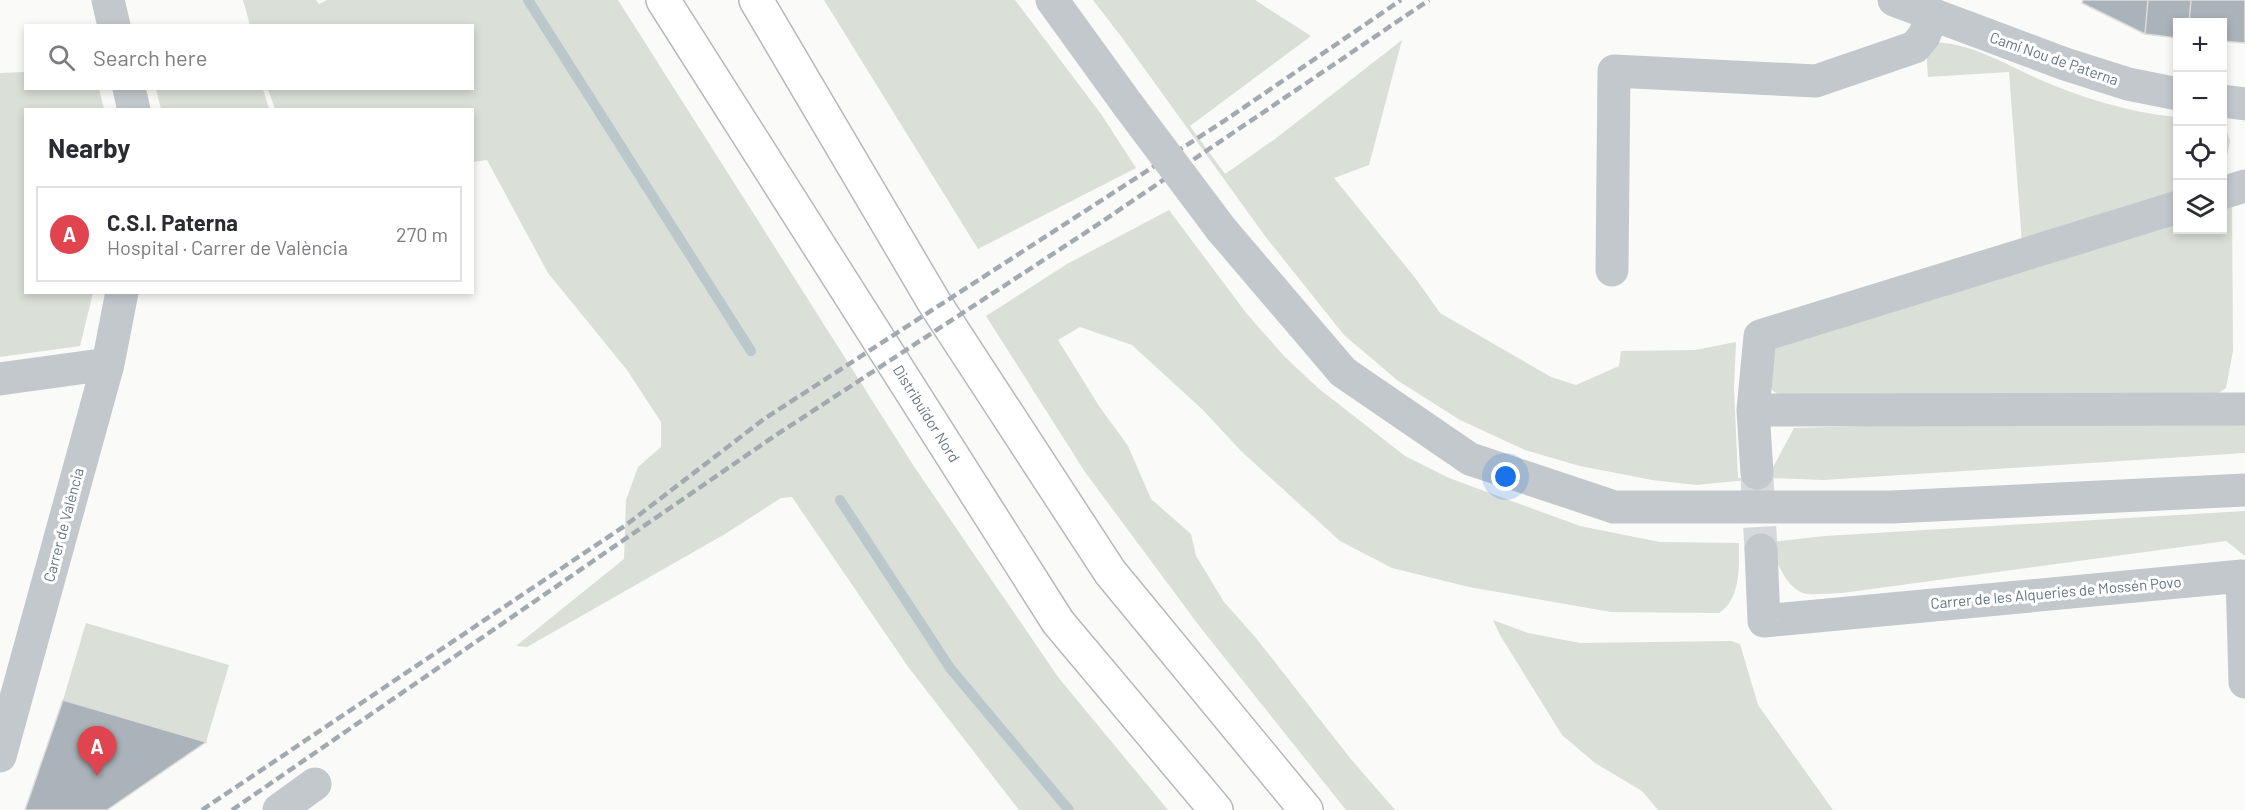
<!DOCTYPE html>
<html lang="en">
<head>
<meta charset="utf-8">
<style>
	:root { --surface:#fff; --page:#f2f2f3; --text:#2b2b33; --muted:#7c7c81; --line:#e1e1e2; --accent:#e4572e }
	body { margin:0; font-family:Barlow,sans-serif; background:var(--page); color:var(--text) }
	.controls { position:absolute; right:18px; top:18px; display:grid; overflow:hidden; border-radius:0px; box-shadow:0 3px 9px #0003 }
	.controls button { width:54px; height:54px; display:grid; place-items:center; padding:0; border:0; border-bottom:2px solid var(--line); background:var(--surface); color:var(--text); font:30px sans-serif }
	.you { position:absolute; left:1506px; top:477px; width:21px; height:21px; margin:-15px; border:4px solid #fff; border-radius:50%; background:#1a73e8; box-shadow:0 0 0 9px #1a73e833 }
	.badge { display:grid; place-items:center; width:39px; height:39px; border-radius:50%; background:var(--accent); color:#fff; font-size:20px; font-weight:700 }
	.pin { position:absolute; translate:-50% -50px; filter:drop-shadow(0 2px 3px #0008) }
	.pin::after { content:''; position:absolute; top:32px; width:21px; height:18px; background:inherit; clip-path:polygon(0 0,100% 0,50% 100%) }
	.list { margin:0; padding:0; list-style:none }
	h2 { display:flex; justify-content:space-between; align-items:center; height:78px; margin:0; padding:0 24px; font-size:26px }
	h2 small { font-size:20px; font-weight:400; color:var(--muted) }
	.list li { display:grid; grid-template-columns:39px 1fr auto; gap:18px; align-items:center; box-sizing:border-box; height:96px; margin:0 12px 12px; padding:0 12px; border:2px solid var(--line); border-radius:0px }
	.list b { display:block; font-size:22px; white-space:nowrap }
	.list p { margin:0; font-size:20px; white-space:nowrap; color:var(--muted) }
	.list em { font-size:20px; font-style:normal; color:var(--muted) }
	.icon { flex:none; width:33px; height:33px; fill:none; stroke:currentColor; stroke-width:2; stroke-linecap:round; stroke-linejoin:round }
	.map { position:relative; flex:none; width:2245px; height:810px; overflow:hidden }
	.search { position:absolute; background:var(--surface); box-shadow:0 3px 9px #0003; left:24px; top:24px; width:450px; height:66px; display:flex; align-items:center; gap:15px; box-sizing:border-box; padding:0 21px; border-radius:0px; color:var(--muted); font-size:22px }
	.panel { position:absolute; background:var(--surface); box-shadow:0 3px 9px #0003; left:24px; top:108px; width:450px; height:186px; border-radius:0px }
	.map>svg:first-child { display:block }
</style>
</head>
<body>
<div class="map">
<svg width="2245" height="810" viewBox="0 0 2245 810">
	<rect width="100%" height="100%" fill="#fafaf8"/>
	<path fill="#dadfd7" d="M243,0H316L319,4L327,0H618L915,468L1058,677L1168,810H1019L909,668L792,497L781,498L725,534L527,647L516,646L624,559L626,500L638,467L661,447V422L627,370L548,273L487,160L473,162L472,110L275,109L268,89L472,88V26L250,25Z
		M824,0H1015L1101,114L1136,168L978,249Z
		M1093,0H1255L1311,36L1190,126L1225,174L1275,139L1402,40L1369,165L1334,178L1416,279L1440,313L1551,377L1576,385L1619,366L1621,351L1695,350L1736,342L1734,388L1738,478L1769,475L1794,428L2245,415V453L1823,480L1768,478L1696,485L1652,480L1580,466L1525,450L1460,420L1397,380L1344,335L1265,236L1123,39Z
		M1933,42C1970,43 2004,63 2036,78C2079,97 2131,113 2177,117V198L2022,243L2009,72L1928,77L1926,48Z
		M25,72L26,88L99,89L104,109L26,110V292L93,293L80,346L0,357V73Z
		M156,89H263L269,109H161Z
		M2223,124H2225L2230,141L2223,176Z
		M2232,204L2233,351L2226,388L2214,396L1786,400L1773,391L1766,383L1773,347L2177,220L2178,230H2222L2223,206Z
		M1169,210L1247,314L1284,356L1318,388L1405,456L1449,478L1580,526L1660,542L1739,543C1739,566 1741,599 1719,613L1611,612L1469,587L1392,568L1340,541L1241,451L1203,410L1132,345L1080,327L1058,340L1099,406L1128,446L1151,499L1191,534L1196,556L1224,602L1256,638L1350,758L1395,810H1346L1200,627L1085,472L986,316L1067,264Z
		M2245,511V556L2226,541L1842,593C1831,593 1819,595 1808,594C1787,592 1775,559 1770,542L1825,536Z
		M1493,620L1528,633L1580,643L1731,641L1740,644L1758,705L1833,810H1658L1642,791L1595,763L1562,735L1500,635Z
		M86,623L229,665L206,742L63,700Z"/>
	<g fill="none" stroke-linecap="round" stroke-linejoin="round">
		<path stroke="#bbc7cb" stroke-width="10" d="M528,0L751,351
			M840,500L950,668L1069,810"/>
	</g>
	<path fill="#aab3b9" stroke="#dcdcda" stroke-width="1.5" d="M2083,0H2148L2145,34L2082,3Z
		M2148,0H2191L2189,22H2178V38L2145,34Z
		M2191,0H2245V43L2222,41V22H2189Z
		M63,700L206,742L107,810H25Z"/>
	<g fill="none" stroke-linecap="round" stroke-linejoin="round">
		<path stroke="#d5d9db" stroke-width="33" stroke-dasharray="33 16" stroke-linecap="butt" d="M1757,478L1761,550"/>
		<defs>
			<path id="highway" d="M663,0L1058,622L1216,810
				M756,0L934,302L1110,572L1306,810"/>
		</defs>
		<use href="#highway" stroke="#b4b9bd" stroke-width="36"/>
		<path stroke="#c3c8cc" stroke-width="33" d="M108,0L114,26
			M1052,0L1128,105
			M1894,0L2065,64L2128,84L2178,94
			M129,88L134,110
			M2222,101L2245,104
			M2222,193L2245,186
			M1221,229L1343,372L1470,459L1614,507H1892L2245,490
			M1612,270L1614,71L1816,81L1915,47L1924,36L1932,15
			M0,379L108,364
			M1753,410L2245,409
			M1757,473L1753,410L1760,336L2178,207
			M1761,550L1764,621L2242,576L2245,682
			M0,756L108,364L122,292
			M279,810L315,784"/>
		<use href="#highway" stroke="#fff" stroke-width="33"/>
		<path stroke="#a2aab0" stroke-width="4.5" stroke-dasharray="9 4.5" stroke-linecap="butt" d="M202,810L626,525L764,419L1224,121L1401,0
			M232,810L773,437L1091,229L1429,0"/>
		<path stroke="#c3c8cc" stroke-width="33" d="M1128,105L1221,229"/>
	</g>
	<g text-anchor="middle" stroke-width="6" stroke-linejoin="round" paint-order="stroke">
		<g font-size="15" fill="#657683" stroke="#fff">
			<text transform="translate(2054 59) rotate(19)" y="5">Camí Nou de Paterna</text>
			<text transform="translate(926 414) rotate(58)" y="5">Distribuïdor Nord</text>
			<text transform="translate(64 525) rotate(-75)" y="5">Carrer de València</text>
			<text transform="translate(2056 593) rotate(-5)" y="5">Carrer de les Alqueries de Mossén Povo</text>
		</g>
	</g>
</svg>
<div class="controls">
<button>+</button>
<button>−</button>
<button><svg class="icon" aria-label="locate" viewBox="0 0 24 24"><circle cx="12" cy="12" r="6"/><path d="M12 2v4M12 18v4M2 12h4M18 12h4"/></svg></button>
<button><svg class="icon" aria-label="layers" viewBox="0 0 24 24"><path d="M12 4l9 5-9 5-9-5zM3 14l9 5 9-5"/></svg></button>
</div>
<div class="you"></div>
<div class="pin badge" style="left:97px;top:776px;background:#e0444e">A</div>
<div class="search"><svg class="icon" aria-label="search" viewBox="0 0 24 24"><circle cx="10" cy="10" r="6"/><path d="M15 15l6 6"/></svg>Search here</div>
<section class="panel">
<h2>Nearby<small></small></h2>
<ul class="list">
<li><span class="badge" style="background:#e0444e">A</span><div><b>C.S.I. Paterna</b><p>Hospital · Carrer de València</p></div><em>270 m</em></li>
</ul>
</section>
</div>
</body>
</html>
